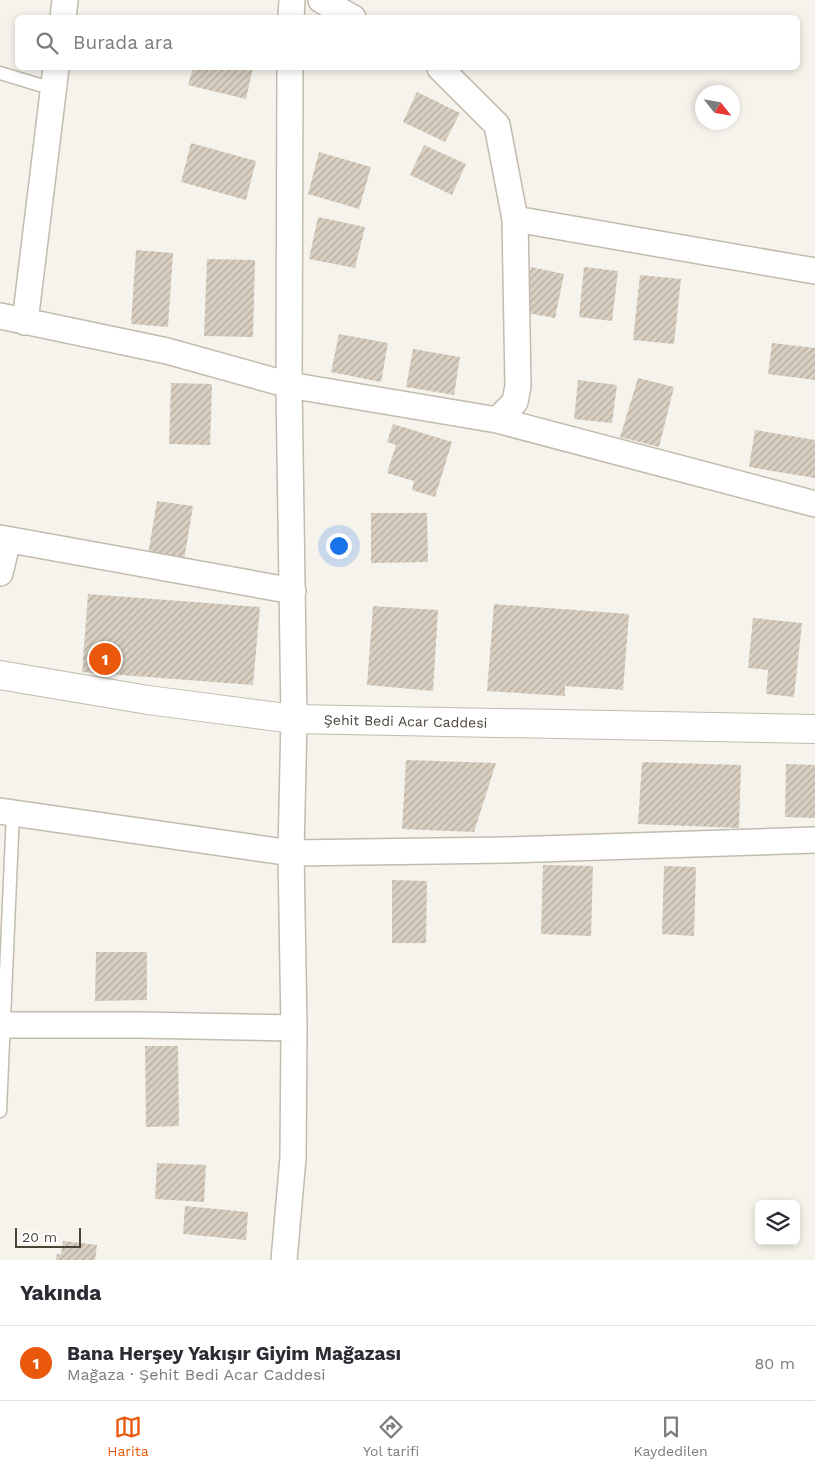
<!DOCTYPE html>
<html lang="tr">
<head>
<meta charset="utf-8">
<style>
	:root { --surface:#fff; --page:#f2f2f3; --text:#2b2b33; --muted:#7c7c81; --line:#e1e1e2; --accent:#ea580c }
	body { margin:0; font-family:"Work Sans",sans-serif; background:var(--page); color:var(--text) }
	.controls { position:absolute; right:15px; bottom:15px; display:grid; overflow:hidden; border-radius:8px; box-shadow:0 2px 8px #0003 }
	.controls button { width:45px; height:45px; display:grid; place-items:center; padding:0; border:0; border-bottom:1px solid var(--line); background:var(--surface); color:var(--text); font:25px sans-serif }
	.compass { position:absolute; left:695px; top:85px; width:45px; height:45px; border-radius:50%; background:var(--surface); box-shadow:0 2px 8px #0003; rotate:121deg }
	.scale { position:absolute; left:15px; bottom:12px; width:66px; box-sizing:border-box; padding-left:5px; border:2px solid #4b4439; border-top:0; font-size:14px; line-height:18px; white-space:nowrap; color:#4b4439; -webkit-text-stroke:4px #fff; paint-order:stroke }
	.you { position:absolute; left:338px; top:545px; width:18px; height:18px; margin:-12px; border:4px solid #fff; border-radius:50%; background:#1a73e8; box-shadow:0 0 0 8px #1a73e833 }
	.badge { display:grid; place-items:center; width:32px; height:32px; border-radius:50%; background:var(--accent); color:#fff; font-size:16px; font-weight:700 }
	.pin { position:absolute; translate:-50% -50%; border:2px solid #fff; box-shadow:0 1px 5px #0006 }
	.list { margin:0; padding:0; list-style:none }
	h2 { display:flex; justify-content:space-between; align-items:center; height:65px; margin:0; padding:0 20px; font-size:21px }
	h2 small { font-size:16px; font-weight:400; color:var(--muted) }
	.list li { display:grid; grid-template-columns:32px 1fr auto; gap:15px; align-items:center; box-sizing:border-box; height:75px; padding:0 20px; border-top:1px solid var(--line) }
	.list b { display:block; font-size:19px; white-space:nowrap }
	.list p { margin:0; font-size:16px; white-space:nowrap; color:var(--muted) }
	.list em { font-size:16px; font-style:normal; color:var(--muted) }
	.icon { flex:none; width:28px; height:28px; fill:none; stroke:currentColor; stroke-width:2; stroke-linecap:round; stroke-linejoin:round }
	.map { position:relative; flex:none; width:815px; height:1260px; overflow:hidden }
	.search { position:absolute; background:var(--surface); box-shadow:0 2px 8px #0003; left:15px; right:15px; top:15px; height:55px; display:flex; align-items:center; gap:12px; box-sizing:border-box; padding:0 18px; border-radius:8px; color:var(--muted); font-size:19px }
	.sheet { height:140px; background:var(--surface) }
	nav { display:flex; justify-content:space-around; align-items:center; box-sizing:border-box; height:70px; border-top:1px solid var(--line); background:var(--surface); font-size:14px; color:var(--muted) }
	nav a { display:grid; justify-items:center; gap:2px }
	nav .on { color:var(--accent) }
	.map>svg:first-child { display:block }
</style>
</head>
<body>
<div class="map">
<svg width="815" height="1260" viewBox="0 0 815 1260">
	<defs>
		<pattern id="building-hatch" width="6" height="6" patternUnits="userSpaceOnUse" patternTransform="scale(1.25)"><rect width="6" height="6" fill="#d8cfc1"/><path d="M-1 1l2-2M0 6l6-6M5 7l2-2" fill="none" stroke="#b1aa9e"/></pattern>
	</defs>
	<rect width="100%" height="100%" fill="#f6f3ec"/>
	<path fill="url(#building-hatch)" d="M193,68H253L246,99L188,85Z
		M417,92L460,113L445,142L403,122Z
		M191,143L256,161L246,200L181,182Z
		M424,145L466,164L452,195L410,175Z
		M319,152L371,167L359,209L308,194Z
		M318,217L365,227L355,268L309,259Z
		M136,250L173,253L168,327L131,324Z
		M207,259L255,260L253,337L204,336Z
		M531,267L564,274L555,318L522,312Z
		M584,267L618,271L612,321L579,317Z
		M640,275L681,279L674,344L633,340Z
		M339,334L388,343L381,382L331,372Z
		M772,343L815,348V380L768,374Z
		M413,349L460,357L454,395L406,387Z
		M638,378L674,387L659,447L620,437Z
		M578,380L617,385L612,423L574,419Z
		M171,383L212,384L210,445L169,444Z
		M393,424L452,442L435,497L412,490L414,481L387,473L396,445L387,442Z
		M755,430L815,440V478L749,467Z
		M157,501L193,506L184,560L148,555Z
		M371,513H427L428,562L371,563Z
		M88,594L260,607L253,685L82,672Z
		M494,604L629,614L623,690L565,686V696L487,691Z
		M373,606L438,610L433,691L367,685Z
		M753,618L802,623L794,697L766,694L768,670L748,668Z
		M406,760L496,763L474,832L402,829Z
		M642,762L741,765L739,828L638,824Z
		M786,764L815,765V818L785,817Z
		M543,865L593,866L591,936L541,934Z
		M664,866L696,867L694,936L662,934Z
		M392,880L427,881L426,943H392Z
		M96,952H147V1000L95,1001Z
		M145,1046H178L179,1126L146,1127Z
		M157,1163L206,1165L204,1202L155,1199Z
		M185,1206L248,1212L246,1240L183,1234Z
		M63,1241L97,1245L95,1260H56L57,1254H61Z"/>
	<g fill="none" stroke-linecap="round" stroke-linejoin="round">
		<defs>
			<path id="service" d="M0,73L53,89
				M0,1111L13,812"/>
			<path id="minor" d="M321,0L353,18
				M63,18L65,0
				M291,18L292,0
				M440,68L497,125L515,219
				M0,316L167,351L289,385L497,420L515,402L518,386L515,219L815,271
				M25,322L56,68
				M497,420L815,504
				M0,538L293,591
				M0,573L8,540
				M0,811L291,853L506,850L815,840
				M0,1025H140L294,1028
				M284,1260L293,1158L294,1028L291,853L294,719L289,385L290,68"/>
			<g id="tertiary">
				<path id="s1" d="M0,675L148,700L294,719L815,729"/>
			</g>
		</defs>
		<use href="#service" stroke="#c2bbae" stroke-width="15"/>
		<use href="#minor" stroke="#c2bbae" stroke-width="28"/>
		<use href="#tertiary" stroke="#c2bbae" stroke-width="30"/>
		<use href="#service" stroke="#fff" stroke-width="12"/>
		<use href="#minor" stroke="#fff" stroke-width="25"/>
		<use href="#tertiary" stroke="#fff" stroke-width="28"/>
	</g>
	<g text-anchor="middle" stroke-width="4" stroke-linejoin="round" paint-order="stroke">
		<g font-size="14" fill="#4b4439" stroke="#fff">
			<text dy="5" stroke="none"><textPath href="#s1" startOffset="409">Şehit Bedi Acar Caddesi</textPath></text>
		</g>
	</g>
</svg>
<div class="controls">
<button><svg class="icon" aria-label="layers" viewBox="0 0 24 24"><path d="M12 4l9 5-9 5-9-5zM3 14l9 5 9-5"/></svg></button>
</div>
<svg class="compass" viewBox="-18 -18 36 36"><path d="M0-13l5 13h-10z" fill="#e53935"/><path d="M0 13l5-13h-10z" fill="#7c7c81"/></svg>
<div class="scale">20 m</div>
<div class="you"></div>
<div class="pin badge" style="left:105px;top:659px">1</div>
<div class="search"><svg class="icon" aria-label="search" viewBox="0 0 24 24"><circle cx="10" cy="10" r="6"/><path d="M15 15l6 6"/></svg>Burada ara</div>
</div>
<section class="sheet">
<h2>Yakında<small></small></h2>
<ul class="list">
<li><span class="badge">1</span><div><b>Bana Herşey Yakışır Giyim Mağazası</b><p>Mağaza · Şehit Bedi Acar Caddesi</p></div><em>80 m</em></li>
</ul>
</section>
<nav>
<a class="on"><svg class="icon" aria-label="map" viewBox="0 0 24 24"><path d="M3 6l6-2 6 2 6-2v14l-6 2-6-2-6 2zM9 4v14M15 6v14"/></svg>Harita</a>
<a><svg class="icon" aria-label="directions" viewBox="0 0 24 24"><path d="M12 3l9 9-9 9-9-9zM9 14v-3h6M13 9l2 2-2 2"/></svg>Yol tarifi</a>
<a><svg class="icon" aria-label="saved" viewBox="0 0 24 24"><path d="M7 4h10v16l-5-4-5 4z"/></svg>Kaydedilen</a>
</nav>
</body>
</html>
